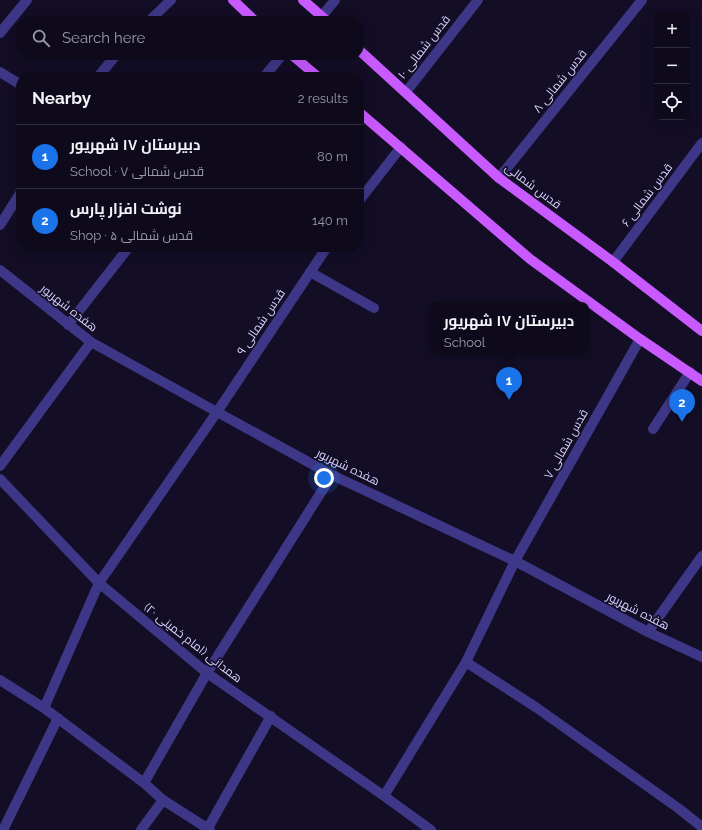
<!DOCTYPE html>
<html lang="en">
<head>
<meta charset="utf-8">
<style>
	:root { --surface:#0e0a1c; --page:#1c1829; --text:#f1f3f6; --muted:#9b9aa3; --line:#2e2b3b; --accent:#1a73e8 }
	body { margin:0; font-family:Raleway,Cairo,sans-serif; background:var(--page); color:var(--text) }
	.controls { position:absolute; right:12px; top:12px; display:grid; overflow:hidden; border-radius:8px; box-shadow:0 4px 16px #0002 }
	.controls button { width:36px; height:36px; display:grid; place-items:center; padding:0; border:0; border-bottom:1px solid var(--line); background:var(--surface); color:var(--text); font:20px sans-serif }
	.you { position:absolute; left:324px; top:478px; width:14px; height:14px; margin:-10px; border:3px solid #fff; border-radius:50%; background:#1a73e8; box-shadow:0 0 0 6px #1a73e833 }
	.badge { display:grid; place-items:center; width:26px; height:26px; border-radius:50%; background:var(--accent); color:#fff; font-size:13px; font-weight:700 }
	.pin { position:absolute; translate:-50% -33px; filter:drop-shadow(0 1px 2px #0008) }
	.pin::after { content:''; position:absolute; top:21px; width:14px; height:12px; background:inherit; clip-path:polygon(0 0,100% 0,50% 100%) }
	.popup { position:absolute; left:429px; top:302px; width:160px; height:52px; box-sizing:border-box; display:grid; place-content:center; border-radius:8px; background:var(--surface); filter:drop-shadow(0 1px 3px #0005); font-size:13px; white-space:nowrap; color:var(--muted) }
	.popup b { font-size:15px; color:var(--text) }
	.popup::after { content:''; position:absolute; left:50%; top:100%; margin-left:-8px; border:8px solid transparent; border-top-color:var(--surface) }
	.list { margin:0; padding:0; list-style:none }
	h2 { display:flex; justify-content:space-between; align-items:center; height:52px; margin:0; padding:0 16px; font-size:17px }
	h2 small { font-size:13px; font-weight:400; color:var(--muted) }
	.list li { display:grid; grid-template-columns:26px 1fr auto; gap:12px; align-items:center; box-sizing:border-box; height:64px; padding:0 16px; border-top:1px solid var(--line) }
	.list b { display:block; font-size:15px; white-space:nowrap }
	.list p { margin:0; font-size:13px; white-space:nowrap; color:var(--muted) }
	.list em { font-size:13px; font-style:normal; color:var(--muted) }
	.icon { flex:none; width:22px; height:22px; fill:none; stroke:currentColor; stroke-width:2; stroke-linecap:round; stroke-linejoin:round }
	.map { position:relative; flex:none; width:702px; height:830px; overflow:hidden }
	.search { position:absolute; background:var(--surface); box-shadow:0 4px 16px #0002; left:16px; top:16px; width:348px; height:44px; display:flex; align-items:center; gap:10px; box-sizing:border-box; padding:0 14px; border-radius:16px; color:var(--muted); font-size:15px }
	.panel { position:absolute; background:var(--surface); box-shadow:0 4px 16px #0002; left:16px; top:72px; width:348px; height:180px; border-radius:16px }
	.map>svg:first-child { display:block }
</style>
</head>
<body>
<div class="map">
<svg width="702" height="830" viewBox="0 0 702 830">
	<rect width="100%" height="100%" fill="#130e26"/>
	<g fill="none" stroke-linecap="round" stroke-linejoin="round">
		<path stroke="#3e3787" stroke-width="10" d="M322,16L335,0
			M149,21L171,0
			M0,33L27,0
			M0,72L21,85
			M98,77L116,55
			M264,77L282,55
			M406,92L478,0
			M499,178L642,0
			M359,201L401,147
			M0,225L21,192
			M613,262L702,143
			M0,270L91,342L217,412L332,475L515,561L648,632L702,657
			M310,272L374,308
			M68,325L129,247
			M653,429L690,372
			M0,466L91,342
			M0,479L99,583L207,673L384,796L431,830
			M648,632L702,556
			M466,662L537,708L678,808L702,827
			M0,680L44,708L144,783L163,800L210,830
			M44,708L99,583L217,412L327,247
			M144,783L207,673L332,475
			M384,796L466,662L515,561L640,339
			M208,828L271,716
			M3,830L58,718
			M141,830L163,800"/>
		<path stroke="#c95aff" stroke-width="10" d="M233,0L255,21
			M303,0L327,21
			M359,50L499,178L613,262L702,331
			M292,55L318,77
			M359,112L530,259L640,339L702,381"/>
	</g>
	<g text-anchor="middle" stroke-width="3.5" stroke-linejoin="round" paint-order="stroke">
		<g font-size="12" fill="#dad3ff" stroke="#130e26">
			<text transform="translate(424 47) rotate(-52)" y="4">قدس شمالی ۱۰</text>
			<text transform="translate(560 81) rotate(-51)" y="4">قدس شمالی ۸</text>
			<text transform="translate(533 186) rotate(37)" y="4">قدس شمالی</text>
			<text transform="translate(647 195) rotate(-53)" y="4">قدس شمالی ۶</text>
			<text transform="translate(69 308) rotate(38)" y="4">هفده شهریور</text>
			<text transform="translate(261 322) rotate(-56)" y="4">قدس شمالی ۹</text>
			<text transform="translate(566 444) rotate(-61)" y="4">۷ قدس شمالی</text>
			<text transform="translate(348 467) rotate(26)" y="4">هفده شهریور</text>
			<text transform="translate(638 611) rotate(27)" y="4">هفده شهریور</text>
			<text transform="translate(193 643) rotate(38)" y="4">همدانی (امام خمینی ۲۰)</text>
		</g>
	</g>
</svg>
<div class="controls">
<button>+</button>
<button>−</button>
<button><svg class="icon" aria-label="locate" viewBox="0 0 24 24"><circle cx="12" cy="12" r="6"/><path d="M12 2v4M12 18v4M2 12h4M18 12h4"/></svg></button>
</div>
<div class="you"></div>
<div class="pin badge" style="left:509px;top:400px">1</div>
<div class="popup"><b>دبیرستان ۱۷ شهریور</b>School</div>
<div class="pin badge" style="left:682px;top:422px">2</div>
<div class="search"><svg class="icon" aria-label="search" viewBox="0 0 24 24"><circle cx="10" cy="10" r="6"/><path d="M15 15l6 6"/></svg>Search here</div>
<section class="panel">
<h2>Nearby<small>2 results</small></h2>
<ul class="list">
<li><span class="badge">1</span><div><b>دبیرستان ۱۷ شهریور</b><p>School · ۷ قدس شمالی</p></div><em>80 m</em></li>
<li><span class="badge">2</span><div><b>نوشت افزار پارس</b><p>Shop · قدس شمالی ۵</p></div><em>140 m</em></li>
</ul>
</section>
</div>
</body>
</html>
